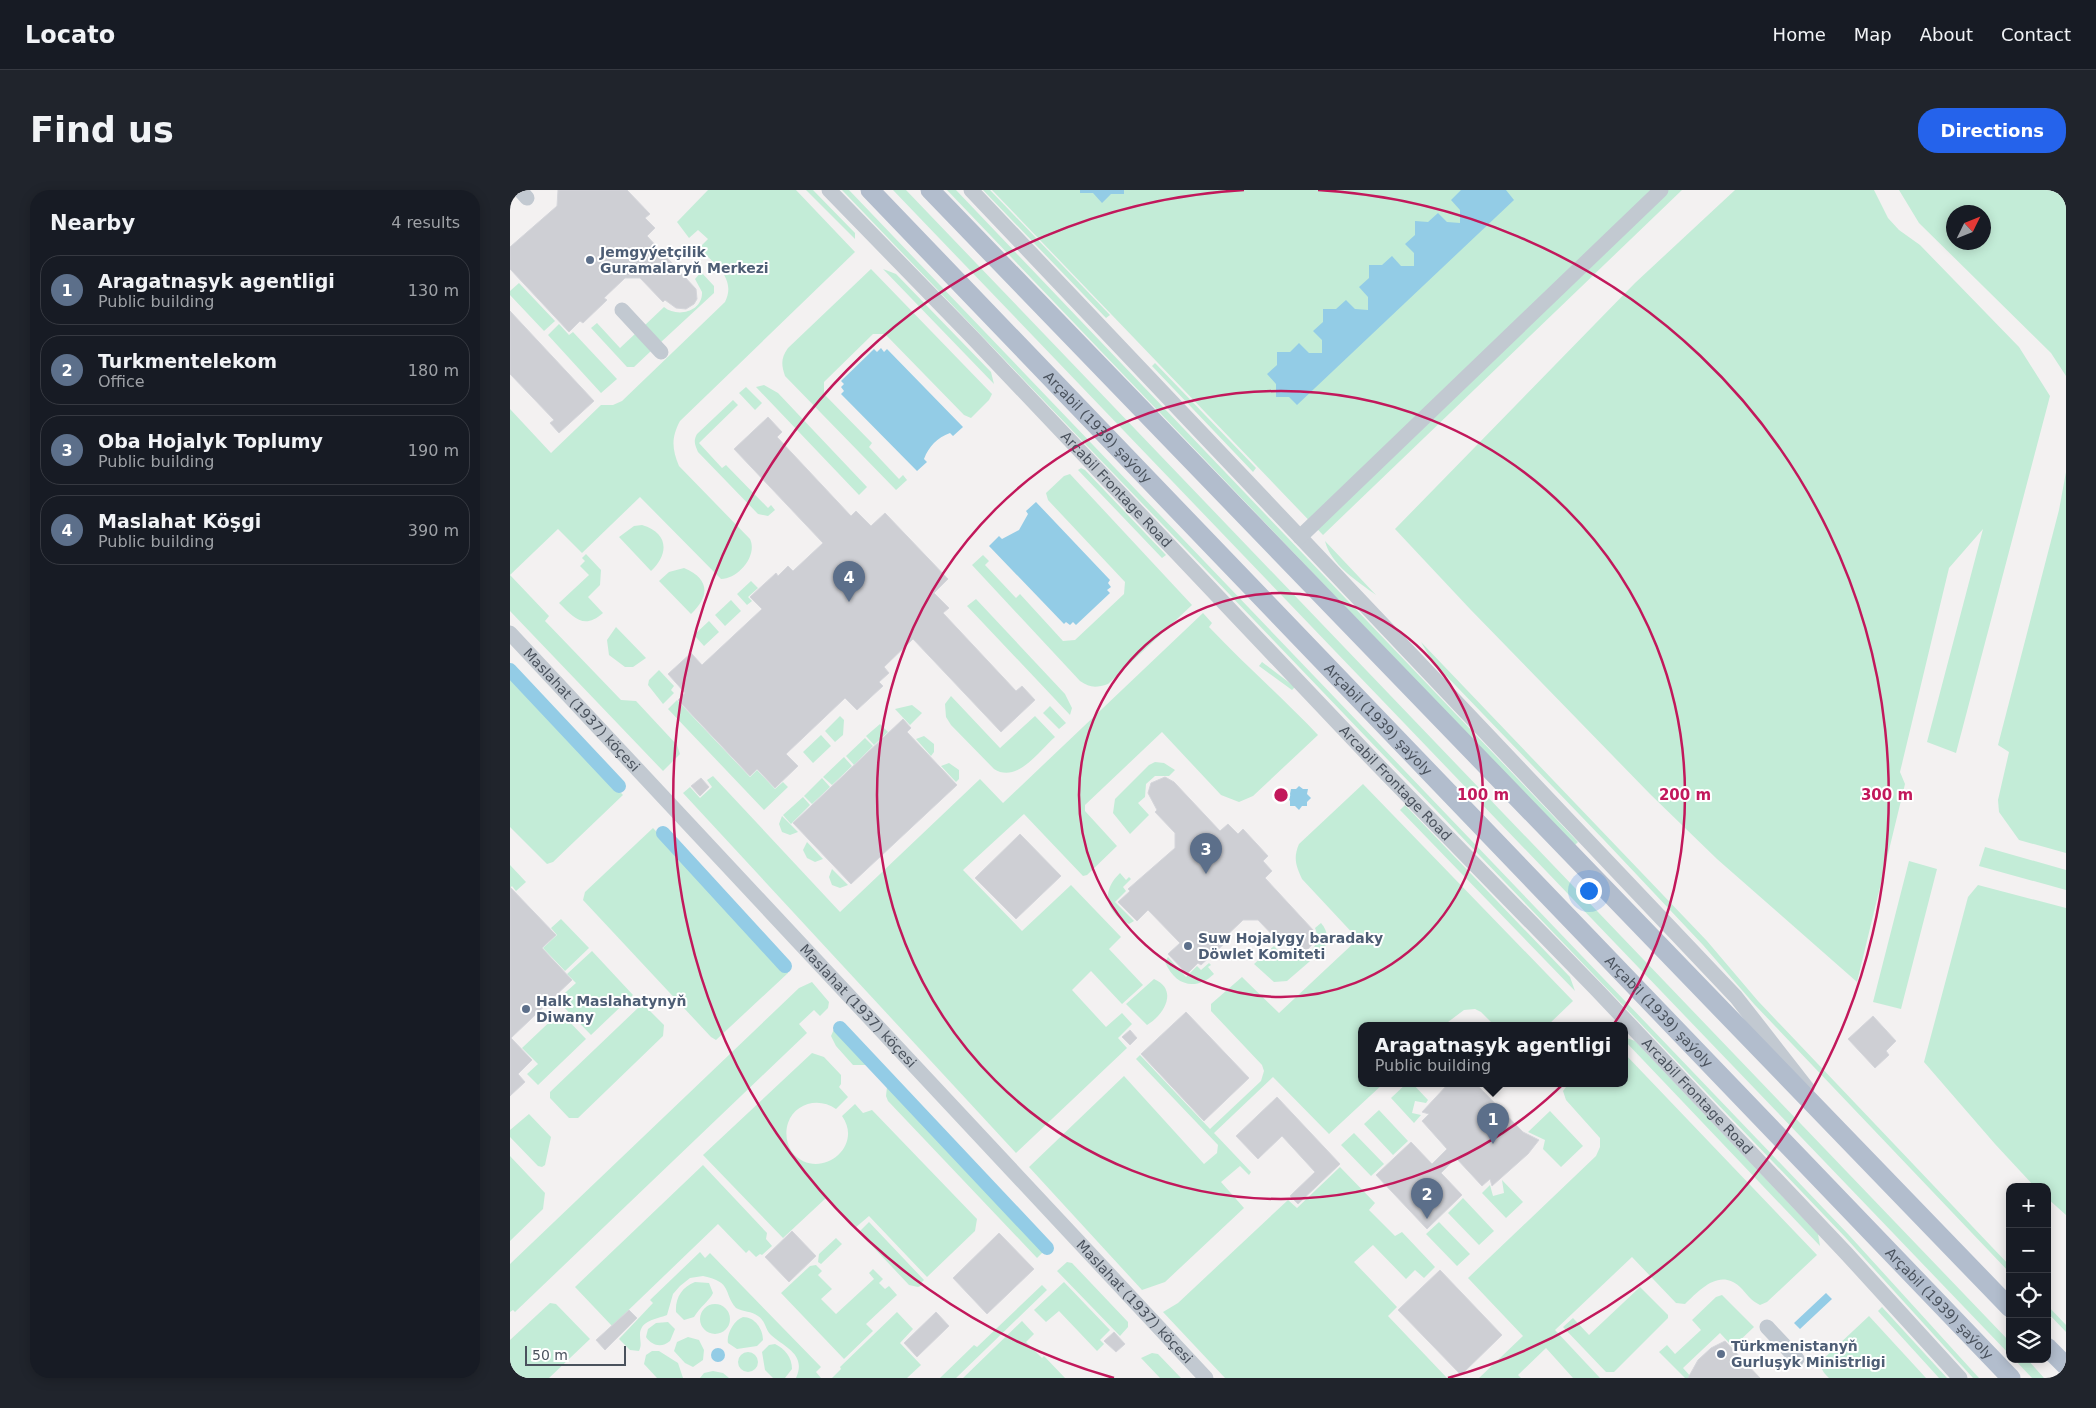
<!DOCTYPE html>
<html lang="en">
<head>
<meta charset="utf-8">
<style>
	:root { --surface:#171b24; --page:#20242c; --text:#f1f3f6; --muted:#9ea1a6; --line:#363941; --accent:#2563eb }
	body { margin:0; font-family:"DejaVu Sans",sans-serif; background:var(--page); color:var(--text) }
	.controls { position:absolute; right:15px; bottom:15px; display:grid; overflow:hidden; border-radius:10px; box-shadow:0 2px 12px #0003 }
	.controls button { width:45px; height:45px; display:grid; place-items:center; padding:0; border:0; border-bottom:1px solid var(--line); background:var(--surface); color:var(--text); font:25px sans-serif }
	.compass { position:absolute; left:1436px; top:15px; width:45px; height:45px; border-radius:50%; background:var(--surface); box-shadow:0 2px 12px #0003; rotate:47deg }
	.scale { position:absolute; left:15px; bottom:12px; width:101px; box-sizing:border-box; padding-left:5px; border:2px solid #4a525d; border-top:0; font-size:14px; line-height:18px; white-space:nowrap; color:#4a525d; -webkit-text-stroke:4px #fff; paint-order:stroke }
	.you { position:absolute; left:1078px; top:700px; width:18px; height:18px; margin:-12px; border:4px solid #fff; border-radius:50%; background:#1a73e8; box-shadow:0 0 0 8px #1a73e833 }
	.badge { display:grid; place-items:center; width:32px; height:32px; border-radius:50%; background:var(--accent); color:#fff; font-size:16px; font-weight:700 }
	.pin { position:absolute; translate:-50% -41px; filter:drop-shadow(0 1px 2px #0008) }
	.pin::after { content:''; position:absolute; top:26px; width:18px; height:15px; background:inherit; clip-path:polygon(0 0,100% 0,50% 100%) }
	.popup { position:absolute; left:848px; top:832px; width:270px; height:65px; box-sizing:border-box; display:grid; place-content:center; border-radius:10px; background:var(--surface); filter:drop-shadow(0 1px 4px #0005); font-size:16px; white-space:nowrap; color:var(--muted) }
	.popup b { font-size:19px; color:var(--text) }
	.popup::after { content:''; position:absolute; left:50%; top:100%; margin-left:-10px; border:10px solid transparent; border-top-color:var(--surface) }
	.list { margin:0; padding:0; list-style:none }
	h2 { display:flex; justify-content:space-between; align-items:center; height:65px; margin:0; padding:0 20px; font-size:21px }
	h2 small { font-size:16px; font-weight:400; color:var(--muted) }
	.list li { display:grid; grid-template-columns:32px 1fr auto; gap:15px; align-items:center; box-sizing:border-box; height:70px; margin:0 10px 10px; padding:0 10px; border:1px solid var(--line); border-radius:20px }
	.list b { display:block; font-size:19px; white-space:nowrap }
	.list p { margin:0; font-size:16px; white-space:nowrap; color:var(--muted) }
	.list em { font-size:16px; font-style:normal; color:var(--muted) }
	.icon { flex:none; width:28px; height:28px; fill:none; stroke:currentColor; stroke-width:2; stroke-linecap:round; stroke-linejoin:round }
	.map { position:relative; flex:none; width:1556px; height:1188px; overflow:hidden; border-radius:20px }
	header { display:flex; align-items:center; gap:30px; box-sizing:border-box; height:70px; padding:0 25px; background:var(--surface); border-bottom:1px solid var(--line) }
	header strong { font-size:24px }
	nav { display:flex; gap:28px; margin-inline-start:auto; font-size:18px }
	.intro { display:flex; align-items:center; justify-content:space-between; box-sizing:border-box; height:120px; padding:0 30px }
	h1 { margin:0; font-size:35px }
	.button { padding:12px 22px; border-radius:20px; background:var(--accent); color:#fff; font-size:18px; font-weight:700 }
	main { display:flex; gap:30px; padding:0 30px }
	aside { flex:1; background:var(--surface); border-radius:20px; box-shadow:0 2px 12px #0003 }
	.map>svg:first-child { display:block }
</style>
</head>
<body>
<header>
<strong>Locato</strong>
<nav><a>Home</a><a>Map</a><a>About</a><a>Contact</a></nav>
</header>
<div class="intro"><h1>Find us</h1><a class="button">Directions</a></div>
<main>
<aside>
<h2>Nearby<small>4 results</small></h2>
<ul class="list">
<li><span class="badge" style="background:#5c6f8a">1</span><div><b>Aragatnaşyk agentligi</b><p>Public building</p></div><em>130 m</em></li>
<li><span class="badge" style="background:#5c6f8a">2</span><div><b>Turkmentelekom</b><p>Office</p></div><em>180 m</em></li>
<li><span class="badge" style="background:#5c6f8a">3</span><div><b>Oba Hojalyk Toplumy</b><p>Public building</p></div><em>190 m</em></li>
<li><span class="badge" style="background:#5c6f8a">4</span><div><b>Maslahat Köşgi</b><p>Public building</p></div><em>390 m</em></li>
</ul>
</aside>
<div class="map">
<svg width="1556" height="1188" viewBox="0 0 1556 1188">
	<rect width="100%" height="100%" fill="#f3f1f1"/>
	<path fill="#c3ecd7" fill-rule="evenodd" d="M198,0H286L345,62L170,231C161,248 162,259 169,276L240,349C248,366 228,389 211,389L130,307L72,363L48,339L0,385L39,426L35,431L111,510L126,511L167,555L170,564L153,581L0,421V219L41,263L91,215H103L112,211L215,112C227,88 204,74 189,58L198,49L188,40L179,48L167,32Z
		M296,0H303L345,43V49Z
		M332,0H339L1338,1044L1469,1188H1463L1335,1047Z
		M383,0H396L1500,1152V1165Z
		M437,0H446L1068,652L1064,656Z
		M473,0H480L600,125L596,128Z
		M482,0H1172L813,345Z
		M1225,0H1364L1378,28L1389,40L1410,55L1509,157L1540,206L1446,563L1417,552L1473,339L1439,378L1390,582L1395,594L1347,792L1207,669L1140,604L960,419L885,339L1125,93Z
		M1389,0H1556V186L1541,163L1409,33ZM1444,22H1474V52H1444Z
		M361,79L482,204L479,210L461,228L454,225L375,144H363L314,192V204L362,253L359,257L389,289L393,285L397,290L386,300L275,186C271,174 271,168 278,158Z
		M373,79L386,84L481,182L484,194Z
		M191,82L204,96V103L150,153L134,136L154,117C167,128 193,122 192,102L185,89Z
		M9,93L45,131L34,141L0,105V101Z
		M87,133L110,158L126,143L142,160L124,177H117L81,138Z
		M49,134L59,145L63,142L107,189L91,203L38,145Z
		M645,173L746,278L743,282L642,176Z
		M254,195L268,203L357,297L349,305L246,197Z
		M236,197L252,213L245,220L229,203Z
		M223,210L228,215L189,253L212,278L216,275L258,318L261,315L265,320L258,326L248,324L188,262C185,255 183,251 187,244Z
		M571,278L575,280L656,365L652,368L568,280Z
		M1556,282V663L1509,650L1489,622L1488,610L1499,562L1488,555L1549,320Z
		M560,284L682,415L598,494C586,498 580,498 570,491L462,375L473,365L479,371L475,375L506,408L510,404L553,451L565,450L614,404L615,392L538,310L536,303L554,286Z
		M132,335C159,343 159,364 141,381L109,347L124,336Z
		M815,351L866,405C847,391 821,375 815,351Z
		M76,364L91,380L90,395L78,407L93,423C74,440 64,428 49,413L79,385L70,376L75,371L72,368Z
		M174,378C200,389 200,406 181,424L149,391L159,382Z
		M241,391L248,398L238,407L242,411L237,415L227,404Z
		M466,409L555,504L562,518L560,525L457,416Z
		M221,410L231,421L215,436L205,425Z
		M693,423L702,433L699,437C734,474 773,508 808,545L743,606L729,612L711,605L652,542L575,615V621L607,656L577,685L573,686L514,624L453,680L512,741L561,695L611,747L599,759L633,795L612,814L581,781L562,800L596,837L612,823L622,834L608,848L617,858L506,963L173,603L180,597L190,608L202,597L197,590L203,586L330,722L470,589L493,613Z
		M199,431L209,442L194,456L184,445Z
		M106,437L136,468L123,477H115L99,465L97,450Z
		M911,452L1197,751L1248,811L1500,1076V1083L1244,814L1193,755L1094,650L922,471Z
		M752,472L785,497L782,500L749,476Z
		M149,480L164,496L161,500L164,503L153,514L138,495L139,490Z
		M0,487L113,605L43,672L37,674L0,637Z
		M441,506L490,558L525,526L545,547C529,561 507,594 484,579L441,535L436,527L435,514Z
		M167,510L240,587L247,580L265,599L273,592L278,597L254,620L158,519Z
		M402,515L412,523L400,535L385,519Z
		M540,516L556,533L549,539L533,523Z
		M330,526L334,530L333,545L325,552L315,541Z
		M370,534L378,542L364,555L356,546Z
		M311,545L321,556L303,573L293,562Z
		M414,546L424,554V562L421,566L406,549Z
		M355,548L363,556L344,575L336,566Z
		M334,567L342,576L322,595L313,587Z
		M645,572L654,573L665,580L659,586H645L636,594L635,607L628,613L639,625L620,644L603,623L605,609L639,575Z
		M439,573L449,580V589L446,592L431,576Z
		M312,588L320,597L302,614L294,606Z
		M853,594L1063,811L1038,835H984L971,822L965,819L954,820L934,835H852V893H874L819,944L763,887L704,943L741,982L739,985L730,976L711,992L734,1018L655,1092L632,1100L519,977L614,886L694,974L707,963L708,955L626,869L630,865L700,939L751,891L754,881L752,875L701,821V814L732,787L769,823L848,749L792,689C786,676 783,668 789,654Z
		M293,607L300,615L281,634L273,625Z
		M895,615L1060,787L1065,801L890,620Z
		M272,626L288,642L280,645L272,642L269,634Z
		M143,638L278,783L206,850L201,847L73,710L75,702Z
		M297,652L313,669L305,672L297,668L293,660Z
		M1475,657L1556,680V700L1469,676Z
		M1399,671L1427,679L1391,819L1363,812Z
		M0,675L16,692L6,701L2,696L0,698Z
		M322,679L338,695L330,698L322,695L319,687Z
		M610,683L616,690L619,687L621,689L613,697L616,701L605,712L624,731L619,734C595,722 591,701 610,683Z
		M1468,695L1556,718V1025L1537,1008V997H1525L1485,954L1414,872L1458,707Z
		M51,729L79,758L55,781L33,758L47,745L41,738Z
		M811,733C818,741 819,750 814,759L777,791L764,792L744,774L764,756L775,768L782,762C799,770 812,754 805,738Z
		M82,761L123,805L81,845L47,810L66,793L57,784Z
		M658,767L676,787L687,776L691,780L699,773L701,775L698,777L704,784C686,801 665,796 655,772Z
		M644,789C669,800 654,825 637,835L616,814Z
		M302,792L319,812L318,818L310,826L304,820L289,834L297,843L5,1122L3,1120L0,1122V1074L289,798Z
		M130,816L137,818L154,835L153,846L68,928H59L40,908V902Z
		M50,822L76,849L28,895L17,884L28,874L12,858Z
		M325,837L534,1061L527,1068L378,911L376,906L377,897L357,875H343L326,856L321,846Z
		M1117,848L1125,851L1308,1044L1310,1056L1114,850Z
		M302,863L314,867L331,885V894L329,897L338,907L326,919C309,907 285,913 278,933C275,942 276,953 282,962C307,993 355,958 332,926L345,914L353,923L362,920L467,1029L465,1041L417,1087L359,1026L345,1038L316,1008L273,1048L193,965Z
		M1114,863L1307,1065L1257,1112L1250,1115C1241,1111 1237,1104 1230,1097C1209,1078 1190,1100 1175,1114L1166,1113L1122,1067L1045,1140L1090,1188H1063L1036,1158L1008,1185L1011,1188H969L1013,1146L958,1088L1086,966L1090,957V948L1056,910L1053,901L1059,893H1114Z
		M897,893H902L918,910L916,913L905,911L902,923L911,925L904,933L881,908Z
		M869,920L898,951L883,965L854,934Z
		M1040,921L1073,956L1051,977L1033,959L1035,950L1018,942Z
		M19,924L41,947L35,975L32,977L28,976L0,947V940Z
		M844,943L874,974L861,986L831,955Z
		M0,966L35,1003L33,1019L0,1051Z
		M193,975L257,1043L256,1049L262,1056L252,1065L250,1064L246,1067L239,1060L236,1063L208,1034L102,1136L65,1097Z
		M830,977L865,1013L859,1020L885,1046L892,1042L925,1077L914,1088L905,1080L896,1089L863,1055L844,1072L887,1117L878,1126L937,1188H715L653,1122L668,1113L778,1010L787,1018Z
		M992,990L1013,1012L996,1028L972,1003L980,995L983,1006L994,1003Z
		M953,1008L984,1041L969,1055L938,1023Z
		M359,1032L414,1090L411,1093L413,1095L408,1097L399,1095L349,1042Z
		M929,1032L960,1064L947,1076L916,1044Z
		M326,1048L332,1054L311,1074L308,1072L309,1064Z
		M190,1062L195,1068L200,1063L311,1177L306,1182L311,1188H286C297,1164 274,1157 261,1145C255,1140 256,1131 248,1126C242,1121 233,1122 226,1118C213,1103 223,1092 193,1086L180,1088L170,1096L163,1104L157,1125C147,1129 130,1130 130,1145C130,1151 132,1155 129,1161L120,1160L109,1149L143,1113L140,1110Z
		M557,1072L562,1073L618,1132V1137L610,1146L547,1081Z
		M306,1075L312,1081L308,1085L322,1099L311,1109L326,1124L364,1089L359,1083L363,1079L373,1089L369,1093L375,1099L379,1096L387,1105L356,1134L363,1141L334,1169L271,1103L300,1076Z
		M185,1092L199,1093L203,1103C200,1110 190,1117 184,1127L174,1130L166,1122C165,1108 172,1097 185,1092Z
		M554,1092L600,1140L590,1150L594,1154L587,1161L549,1121L536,1132L524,1120Z
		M532,1095L537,1100L446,1188H430L464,1155L467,1157Z
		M1130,1097L1158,1125V1128L1104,1182H1096L1053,1137L1063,1128L1079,1145Z
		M1212,1105L1244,1137L1223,1157L1210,1143L1173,1178L1182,1188H1175L1149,1162L1157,1155L1165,1164L1191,1140L1182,1130L1206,1107Z
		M40,1113L46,1114L80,1149L39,1188H0V1150Z
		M190 1129a15 15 0 1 1 30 0a15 15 0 1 1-30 0Z
		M1537,1115L1556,1135V1142L1537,1122Z
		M1372,1117L1437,1188H1429L1368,1121Z
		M387,1122L403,1139L390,1153L411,1175L397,1188H322L331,1179L330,1177Z
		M1359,1126L1416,1188H1319C1313,1182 1310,1179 1312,1170Z
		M233,1127C245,1127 253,1139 253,1150L247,1156L227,1159L218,1153C216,1145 224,1130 233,1127Z
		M512,1131L524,1144L516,1152L532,1168L534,1166L555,1188H453Z
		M158,1132L165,1139L160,1151C152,1158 142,1156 136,1147L138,1139L146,1133Z
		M178,1147L189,1150L194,1160L193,1170L183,1177L175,1173L164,1161L167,1152Z
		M265,1154C275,1159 282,1167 282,1179L275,1188H263L255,1180L252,1162L259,1155Z
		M142,1161H149L168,1173L173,1188H147L134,1174L136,1165Z
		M228 1172a10 10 0 1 1 20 0a10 10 0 1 1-20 0Z
		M642,1163L648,1164L671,1188H650L631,1168Z
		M1504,1169H1517L1534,1188H1522Z
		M203,1181L213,1183L219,1188H190L194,1183Z"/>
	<path fill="#93cce6" d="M570,0H614V4H601L592,13L583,3H570Z
		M951,0H996L1004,10L787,215L779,207H766V194L757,184L767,175V162H780L789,153L799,163H812V150L803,141L813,132V119H826L836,110L845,119L858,120V107L849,97L859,88V75H872L882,66L891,76H904V63L895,54L905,45V31L918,32L928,23L937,32L950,33V20L941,10Z
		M371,158L374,162L377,159L453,237L443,246L440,243C427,248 419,256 414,269L417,272L407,281L331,204L334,201L331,197L334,194L331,191L364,159L367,162Z
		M526,312L600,390L598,393L601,397L597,400L600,403L566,435L563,432L560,435L556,432L554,434L479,356L489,346L492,349L509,340L518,324L516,321Z
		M789,596L793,599H798L797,604L801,608L797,612V616H792L789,620L785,616H780V611L777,607L780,604L781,599H786Z
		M1316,1103L1322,1109L1290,1139L1284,1133Z
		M201 1165a7 7 0 1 1 14 0a7 7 0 1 1-14 0Z"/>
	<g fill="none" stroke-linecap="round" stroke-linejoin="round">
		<path stroke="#93cce6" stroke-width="14" d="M0,480L109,596
			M153,643L275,776
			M330,838L537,1058"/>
	</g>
	<path fill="#cecfd4" stroke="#d5d6db" d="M48,0H117L140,24L135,28L145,38L137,46L186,99L187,109L184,114L176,119L166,118L155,110L153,112L130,88H115L94,108L97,110L73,133L70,131L59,142L0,79V57L47,16Z
		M0,121L84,211L49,243L40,233L44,230L0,184Z
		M258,227L272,242L267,247L341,326L346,321L361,336L375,323L438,389L424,403L439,418L433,423L506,501L512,496L525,510L491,542L403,449L374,477L379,483L369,492L373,496L347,520L335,508L276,564L288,576L265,598L247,579L240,586L168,510L175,503L158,484L181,463L192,475L252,419L240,407L266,383L268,386L278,376L283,381L313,353L224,259Z
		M393,529L401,538L397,542L447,595L341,694L283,633Z
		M655,587L664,592L710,641L718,634L728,644L733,639L758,666L753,671L762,681L755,688L804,741L805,751L798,759L794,761L784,760L773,752L771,754L748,730H733L712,750L715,753L691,775L688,773L677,784L658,764L670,753L638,720L627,731L608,712L620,701L618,699L665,658V643L645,622L647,620L638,603L641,593Z
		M191,588L199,597L190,606L181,596Z
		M510,644L551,686L506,729L465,688Z
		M0,697L46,745L32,758L62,790L1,848L22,870L8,884L15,892L0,906Z
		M676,822L739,888L694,931L631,864Z
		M1363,826L1386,851L1376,861L1379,865L1365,878L1338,849Z
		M620,840L627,848L620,855L612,847Z
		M939,893H965L1013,942L1029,950L1018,964L982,996L980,989L972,996L946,968L931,983L952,1005L917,1039L866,985L901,952L922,974L937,959L912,931L919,924L912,922Z
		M767,907L830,974L788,1014L780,1006L805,982L772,946L748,969L726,946Z
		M282,1041L306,1066L279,1092L255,1067Z
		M489,1043L524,1079L477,1124L443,1088Z
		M930,1080L992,1145L951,1185L888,1120Z
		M119,1120L127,1128L95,1160L86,1150Z
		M426,1122L439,1136L407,1167L394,1153Z
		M604,1142L615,1154L606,1162L594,1151Z
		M1215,1151L1250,1188H1178L1188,1170L1201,1158Z"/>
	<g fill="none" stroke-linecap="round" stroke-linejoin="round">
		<g stroke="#c2c9d1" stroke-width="15">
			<path d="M10,0L17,8"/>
			<path id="s1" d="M319,0L462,147L861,568L1086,799L1336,1063L1450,1188"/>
			<path d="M461,0L1226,807L1297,898"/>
			<path d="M112,120L151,162"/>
			<path d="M790,347L1151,0"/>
			<path id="s2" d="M0,443L696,1188"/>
			<path d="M1257,1137L1287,1169"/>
		</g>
		<g stroke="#b2bdcd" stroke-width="19">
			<path id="s3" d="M360,0L1501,1188"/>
			<path d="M420,0L1500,1118"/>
			<path d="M1537,1157L1556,1176"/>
		</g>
	</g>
	<g fill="none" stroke="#c2185b" stroke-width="2.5">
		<circle cx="771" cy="605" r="202"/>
		<circle cx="771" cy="605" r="404"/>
		<path d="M604 1188A606 606 0 0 1 734 0M808 0A606 606 0 0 1 938 1188"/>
	</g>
	<g fill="#5c6f8a" stroke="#fff" stroke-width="2">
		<circle cx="80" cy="70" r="5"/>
		<circle cx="678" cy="756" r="5"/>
		<circle cx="16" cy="819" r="5"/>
		<circle cx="1211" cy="1164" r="5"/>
	</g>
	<g text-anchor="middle" stroke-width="4" stroke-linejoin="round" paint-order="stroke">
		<g font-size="14" font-weight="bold" fill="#4e5e75" stroke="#fff" text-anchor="start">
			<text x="90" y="67">Jemgyýetçilik<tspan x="90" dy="16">Guramalaryň Merkezi</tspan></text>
			<text x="688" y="753">Suw Hojalygy baradaky<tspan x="688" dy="16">Döwlet Komiteti</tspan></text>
			<text x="26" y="816">Halk Maslahatynyň<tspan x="26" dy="16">Diwany</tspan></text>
			<text x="1221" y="1161">Türkmenistanyň<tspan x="1221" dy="16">Gurluşyk Ministrligi</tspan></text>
		</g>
		<g font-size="14" fill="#4a525d" stroke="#fff">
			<text dy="5" stroke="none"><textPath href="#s3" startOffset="329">Arçabil (1939) şaýoly</textPath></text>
			<text dy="5" stroke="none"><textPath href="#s1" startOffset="415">Arcabil Frontage Road</textPath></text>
			<text dy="5" stroke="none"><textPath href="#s2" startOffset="105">Maslahat (1937) köçesi</textPath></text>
			<text dy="5" stroke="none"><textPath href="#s3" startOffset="734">Arçabil (1939) şaýoly</textPath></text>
			<text dy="5" stroke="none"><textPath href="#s1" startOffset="820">Arcabil Frontage Road</textPath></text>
			<text dy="5" stroke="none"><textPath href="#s2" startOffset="510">Maslahat (1937) köçesi</textPath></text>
			<text dy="5" stroke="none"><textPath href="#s3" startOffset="1139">Arçabil (1939) şaýoly</textPath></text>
			<text dy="5" stroke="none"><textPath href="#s1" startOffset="1255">Arcabil Frontage Road</textPath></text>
			<text dy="5" stroke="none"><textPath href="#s2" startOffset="915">Maslahat (1937) köçesi</textPath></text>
			<text dy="5" stroke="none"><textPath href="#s3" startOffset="1544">Arçabil (1939) şaýoly</textPath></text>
		</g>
	</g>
	<circle cx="771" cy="605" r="8" fill="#c2185b" stroke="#fff" stroke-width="2.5"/>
	<g font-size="15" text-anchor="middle" font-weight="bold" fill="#c2185b" stroke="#fff" stroke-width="4" stroke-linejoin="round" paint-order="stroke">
		<text x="973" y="610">100 m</text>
		<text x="1175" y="610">200 m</text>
		<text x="1377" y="610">300 m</text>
	</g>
</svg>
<div class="controls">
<button>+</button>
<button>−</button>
<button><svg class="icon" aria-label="locate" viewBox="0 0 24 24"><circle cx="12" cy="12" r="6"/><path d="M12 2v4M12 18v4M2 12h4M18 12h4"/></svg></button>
<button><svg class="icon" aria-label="layers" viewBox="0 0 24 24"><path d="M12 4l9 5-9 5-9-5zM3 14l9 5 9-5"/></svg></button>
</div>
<svg class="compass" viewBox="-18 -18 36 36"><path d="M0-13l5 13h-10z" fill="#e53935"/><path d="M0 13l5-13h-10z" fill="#9ea1a6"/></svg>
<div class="scale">50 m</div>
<div class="you"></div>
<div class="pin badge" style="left:983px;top:954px;background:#5c6f8a">1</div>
<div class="popup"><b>Aragatnaşyk agentligi</b>Public building</div>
<div class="pin badge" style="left:917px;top:1029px;background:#5c6f8a">2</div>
<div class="pin badge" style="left:696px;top:684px;background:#5c6f8a">3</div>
<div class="pin badge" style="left:339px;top:412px;background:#5c6f8a">4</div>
</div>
</main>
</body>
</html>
